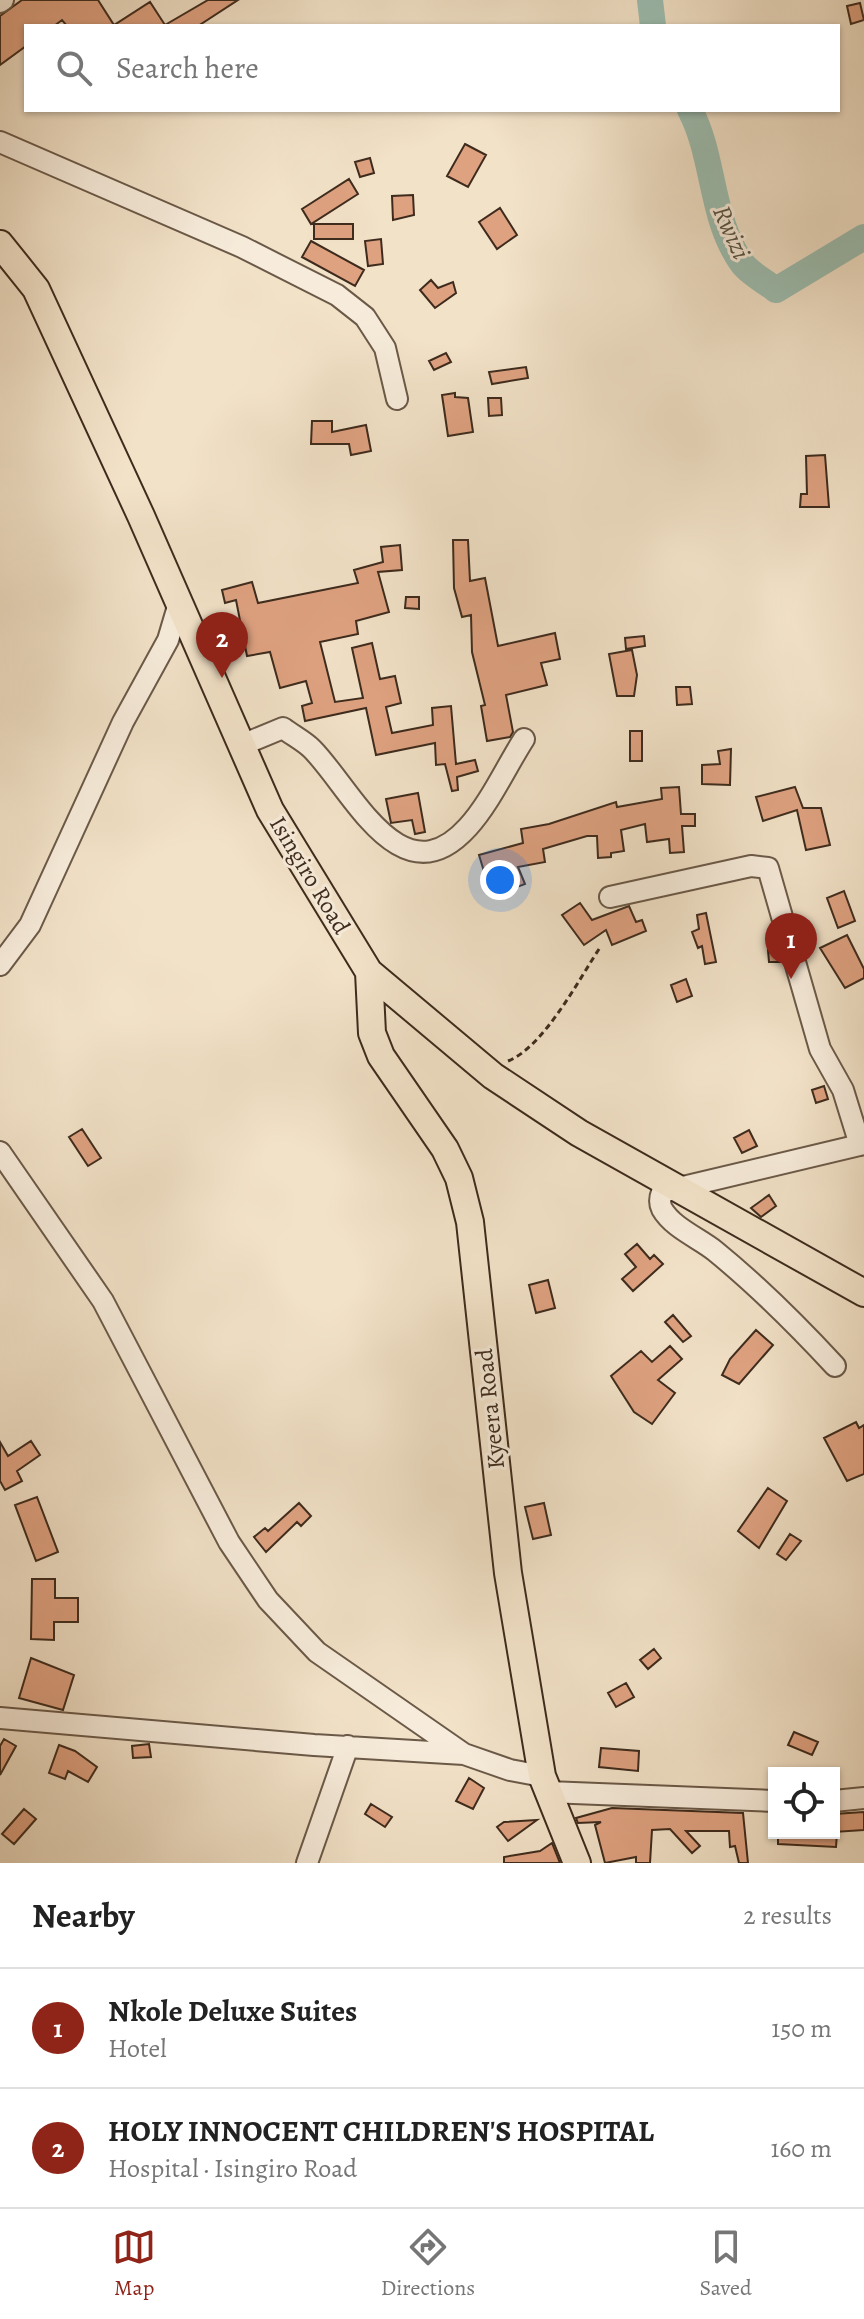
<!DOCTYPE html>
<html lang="en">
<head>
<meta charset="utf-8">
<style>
	:root { --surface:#fff; --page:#f2f2f2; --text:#222; --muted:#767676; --line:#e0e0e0; --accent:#8f2418 }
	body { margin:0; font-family:Alegreya,serif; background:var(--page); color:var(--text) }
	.controls { position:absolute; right:24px; bottom:24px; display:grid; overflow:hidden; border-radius:0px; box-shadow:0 2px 6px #0004 }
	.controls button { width:72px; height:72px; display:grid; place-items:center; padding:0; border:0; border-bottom:2px solid var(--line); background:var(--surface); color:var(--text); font:40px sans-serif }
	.you { position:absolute; left:500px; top:880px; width:28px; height:28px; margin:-20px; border:6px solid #fff; border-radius:50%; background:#1a73e8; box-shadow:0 0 0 12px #1a73e833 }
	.badge { display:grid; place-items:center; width:52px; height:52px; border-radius:50%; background:var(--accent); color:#fff; font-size:26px; font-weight:700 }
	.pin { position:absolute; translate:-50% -66px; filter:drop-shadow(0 2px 4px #0008) }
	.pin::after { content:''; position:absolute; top:42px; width:28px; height:24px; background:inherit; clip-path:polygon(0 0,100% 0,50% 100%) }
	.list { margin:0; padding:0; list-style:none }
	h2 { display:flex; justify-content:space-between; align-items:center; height:104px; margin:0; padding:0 32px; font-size:34px }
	h2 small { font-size:26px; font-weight:400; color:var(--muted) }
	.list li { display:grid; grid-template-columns:52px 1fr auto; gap:24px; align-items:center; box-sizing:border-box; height:120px; padding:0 32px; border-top:2px solid var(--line) }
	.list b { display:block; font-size:30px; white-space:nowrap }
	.list p { margin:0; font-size:26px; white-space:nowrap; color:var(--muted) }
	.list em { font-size:26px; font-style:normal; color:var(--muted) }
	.icon { flex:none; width:44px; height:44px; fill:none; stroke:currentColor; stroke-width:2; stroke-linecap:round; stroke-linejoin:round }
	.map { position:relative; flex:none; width:864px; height:1863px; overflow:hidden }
	.search { position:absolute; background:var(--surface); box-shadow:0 2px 6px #0004; left:24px; right:24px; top:24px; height:88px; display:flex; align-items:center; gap:20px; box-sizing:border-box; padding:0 28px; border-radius:0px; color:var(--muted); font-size:30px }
	.sheet { height:344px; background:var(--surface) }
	nav { display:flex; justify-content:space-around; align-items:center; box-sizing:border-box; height:112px; border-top:2px solid var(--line); background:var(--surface); font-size:22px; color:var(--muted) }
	nav a { display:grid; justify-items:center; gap:4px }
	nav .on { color:var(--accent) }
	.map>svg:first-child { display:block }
</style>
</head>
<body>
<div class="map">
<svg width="864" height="1863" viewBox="0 0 864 1863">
	<rect width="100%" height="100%" fill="#f2e2c8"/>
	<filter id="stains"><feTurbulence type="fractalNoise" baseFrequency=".0025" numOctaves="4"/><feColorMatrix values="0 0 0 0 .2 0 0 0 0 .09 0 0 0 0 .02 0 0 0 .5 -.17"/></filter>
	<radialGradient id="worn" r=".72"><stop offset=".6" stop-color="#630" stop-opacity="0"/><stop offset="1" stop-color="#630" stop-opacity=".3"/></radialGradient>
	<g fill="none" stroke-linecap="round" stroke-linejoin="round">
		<path stroke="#9cbeb1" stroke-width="26" d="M650,0L653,26
			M690,110C715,157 710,219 742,263C749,273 766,282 776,290L864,237"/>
	</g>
	<path fill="#dfa281" stroke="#3e2b1d" stroke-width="2" d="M22,0H98L114,25L150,2L165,25L208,0H238L198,26H67L62,20L54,26H26V46L0,65V16Z
		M860,3L864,20L851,24L847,6Z
		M465,144L486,155L468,187L447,176Z
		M370,158L374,173L360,177L355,162Z
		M349,179L358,194L311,224L302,209Z
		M413,195L414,215L393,220L392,196Z
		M500,208L517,235L497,249L479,222Z
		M314,224H353V239H314Z
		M381,239L383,264L368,266L365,241Z
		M311,241L364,270L355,286L302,257Z
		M431,280L438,288L453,282L456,293L435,308L420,290Z
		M446,353L451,362L434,370L429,361Z
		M526,367L528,378L492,384L489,372Z
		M455,393V397L468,398L473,432L448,436L442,395Z
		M488,398H501L502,415L489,416Z
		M312,421H332V432L366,425L371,451L351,455L349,444H311Z
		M825,455L829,507H800L801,494H807L806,456Z
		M453,540H468L470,581L485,578L498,646L555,633L560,659L541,663L547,685L506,695L513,732L510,737L487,741L481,706L485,705L472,652L471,615L462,617L454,588Z
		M400,545L402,570L378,572L389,612L356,621L358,634L320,642L335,702L363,698L352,648L372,643L380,679L395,676L401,703L386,707L392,733L433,725L432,708L451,706L456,764L475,760L478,771L457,777L458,790L452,791L445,764L436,765L435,743L376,755L366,708L305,721L302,706L312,703L306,681L280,688L270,652L247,656L236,600L225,603L222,590L252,582L258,603L358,583L354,570L383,562L381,547Z
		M406,597H419V609L405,608Z
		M644,636L645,646L626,649L625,638Z
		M632,650L637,675L634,696H617L609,654Z
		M676,687H690L692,704L677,705Z
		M630,731H642V761H630Z
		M731,749L730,785L702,784V765L720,764L718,751Z
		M679,787L681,814H695V826H682L684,852L670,853L669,839L647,842L645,824L621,830L624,851L611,853V857L598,858L597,836H587L543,849L545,862L518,867L525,884L496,895L490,877L486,878L479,855L523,843L521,829L549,824L616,802L617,807L662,799L661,788Z
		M795,787L803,808H821L830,845L806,850L797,810L763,821L756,797Z
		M418,793L425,832L415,834L412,820L391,823L386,799Z
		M844,891L855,921L838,928L827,898Z
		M580,903L592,920L629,906L636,922L642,920L646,931L612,945L606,930L584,945L562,915Z
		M706,913L716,962L705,964L702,946L698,948L692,932L699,929L697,915Z
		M847,935L864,969V978L845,988L820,948Z
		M768,950H778L780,962H769Z
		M686,979L692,996L677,1002L671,985Z
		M824,1086L828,1099L816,1103L812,1090Z
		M82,1129L101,1158L88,1166L69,1137Z
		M749,1130L757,1146L742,1153L734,1138Z
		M769,1195L776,1206L761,1217L751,1208Z
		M637,1244L650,1259L654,1255L663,1264L633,1291L622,1279L636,1267L625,1254Z
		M548,1280L555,1308L536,1313L529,1285Z
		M673,1315L691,1336L683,1342L665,1322Z
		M756,1330L773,1345L739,1384L722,1375L730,1359Z
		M670,1346L682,1359L658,1380L675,1393L652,1424L634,1412L611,1376L641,1351L652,1362Z
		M856,1422L859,1428L864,1425V1474L847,1481L824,1438Z
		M31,1441L40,1455L17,1471L22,1481L5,1490L0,1481V1442L8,1456Z
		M768,1488L787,1501L759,1548L738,1531Z
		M37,1497L58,1552L36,1561L15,1505Z
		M299,1503L311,1516L301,1526L297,1522L266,1552L254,1537L265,1528L268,1531Z
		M544,1503L551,1535L533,1539L525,1507Z
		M790,1534L801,1541L786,1560L777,1554Z
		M32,1579H55V1598H78V1622H54V1640L31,1639Z
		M654,1649L661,1658L648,1669L640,1660Z
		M31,1658L74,1675L63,1710L19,1698Z
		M626,1683L634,1697L616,1707L608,1693Z
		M794,1732L818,1742L812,1755L788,1745Z
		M4,1739L16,1746L0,1775V1746Z
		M149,1744L151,1757L133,1758L132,1746Z
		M59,1745L75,1751L97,1767L88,1782L68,1771L65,1779L49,1773Z
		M601,1748L639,1751L638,1771L599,1767Z
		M469,1778L484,1788L473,1809L456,1801Z
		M371,1804L392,1817L385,1827L365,1814Z
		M612,1808L743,1813L748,1863H739L735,1846L730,1847L729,1831H686L700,1846L692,1853L670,1829L652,1830L650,1863H636V1857L605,1863L595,1825L601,1822L578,1823L576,1818Z
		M24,1809L36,1819L14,1844L2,1834Z
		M864,1812V1830L834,1832V1814Z
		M537,1820L508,1841L497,1827L504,1822Z
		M778,1833H837L836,1847L778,1844Z
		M552,1843L560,1863H504V1857L540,1851Z"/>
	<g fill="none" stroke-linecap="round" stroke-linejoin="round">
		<defs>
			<path id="minor" d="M0,2L3,0
				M0,142L242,247L337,295L365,317L385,348L397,399
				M242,745L283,728C292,735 304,741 312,749C352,789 401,901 468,827C490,803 506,767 524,739
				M610,897L751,866L768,868L820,1049L843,1090L860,1145
				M0,965L30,925L123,722L168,640L179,603
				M0,1152L103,1301L229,1542L268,1600L317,1652L464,1754L510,1770L542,1776
				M835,1366C797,1325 758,1286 715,1251C699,1238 673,1228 662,1209C659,1203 660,1197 662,1192L864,1144
				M0,1718L314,1745L464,1754
				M548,1792L774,1801
				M834,1801L864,1798
				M307,1863L348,1746"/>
			<path id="major" d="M0,244L36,289L141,516L270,810L369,972L493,1076L579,1133L864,1293
				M369,972L372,1033L381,1056L445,1149L459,1178L470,1222L508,1573L542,1776L577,1863"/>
		</defs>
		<use href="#minor" stroke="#6b5948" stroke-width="24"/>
		<use href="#major" stroke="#3e2b1d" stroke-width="30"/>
		<path stroke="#3e2b1d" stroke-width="3" stroke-dasharray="6 4" stroke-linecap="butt" d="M508,1061C544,1047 579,979 601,946"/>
		<use href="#minor" stroke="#f7ecdb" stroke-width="20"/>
		<use href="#major" stroke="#f2e2c8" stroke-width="26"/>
	</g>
	<g text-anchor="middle" stroke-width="6" stroke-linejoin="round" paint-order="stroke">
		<g font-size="24" fill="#3e2b1d" stroke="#f7ecdb">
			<text transform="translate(310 875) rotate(59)" y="8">Isingiro Road</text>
			<text transform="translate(490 1409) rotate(-96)" y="8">Kyeera Road</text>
		</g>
		<g font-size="26" font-style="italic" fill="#565042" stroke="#f7ecdb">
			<text transform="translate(732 232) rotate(66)" y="9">Rwizi</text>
		</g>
	</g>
	<rect width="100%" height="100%" filter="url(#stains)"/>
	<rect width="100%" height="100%" fill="url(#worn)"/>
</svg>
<div class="controls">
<button><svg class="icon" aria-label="locate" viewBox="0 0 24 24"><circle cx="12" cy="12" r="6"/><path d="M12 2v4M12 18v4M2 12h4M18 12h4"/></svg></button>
</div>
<div class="you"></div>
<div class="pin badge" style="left:791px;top:979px">1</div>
<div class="pin badge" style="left:222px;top:678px">2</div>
<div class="search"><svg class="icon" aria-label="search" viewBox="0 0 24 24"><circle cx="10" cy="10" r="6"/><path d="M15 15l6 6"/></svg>Search here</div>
</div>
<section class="sheet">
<h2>Nearby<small>2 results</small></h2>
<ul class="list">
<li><span class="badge">1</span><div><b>Nkole Deluxe Suites</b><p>Hotel</p></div><em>150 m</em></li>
<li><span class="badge">2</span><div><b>HOLY INNOCENT CHILDREN'S HOSPITAL</b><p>Hospital · Isingiro Road</p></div><em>160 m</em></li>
</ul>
</section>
<nav>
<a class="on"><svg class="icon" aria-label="map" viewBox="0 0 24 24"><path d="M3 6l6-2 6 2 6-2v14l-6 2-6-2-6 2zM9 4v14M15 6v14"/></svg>Map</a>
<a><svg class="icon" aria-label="directions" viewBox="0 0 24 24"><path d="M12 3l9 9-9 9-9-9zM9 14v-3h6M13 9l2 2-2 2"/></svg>Directions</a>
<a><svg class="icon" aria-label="saved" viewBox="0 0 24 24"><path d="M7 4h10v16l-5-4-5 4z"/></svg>Saved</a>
</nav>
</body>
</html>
